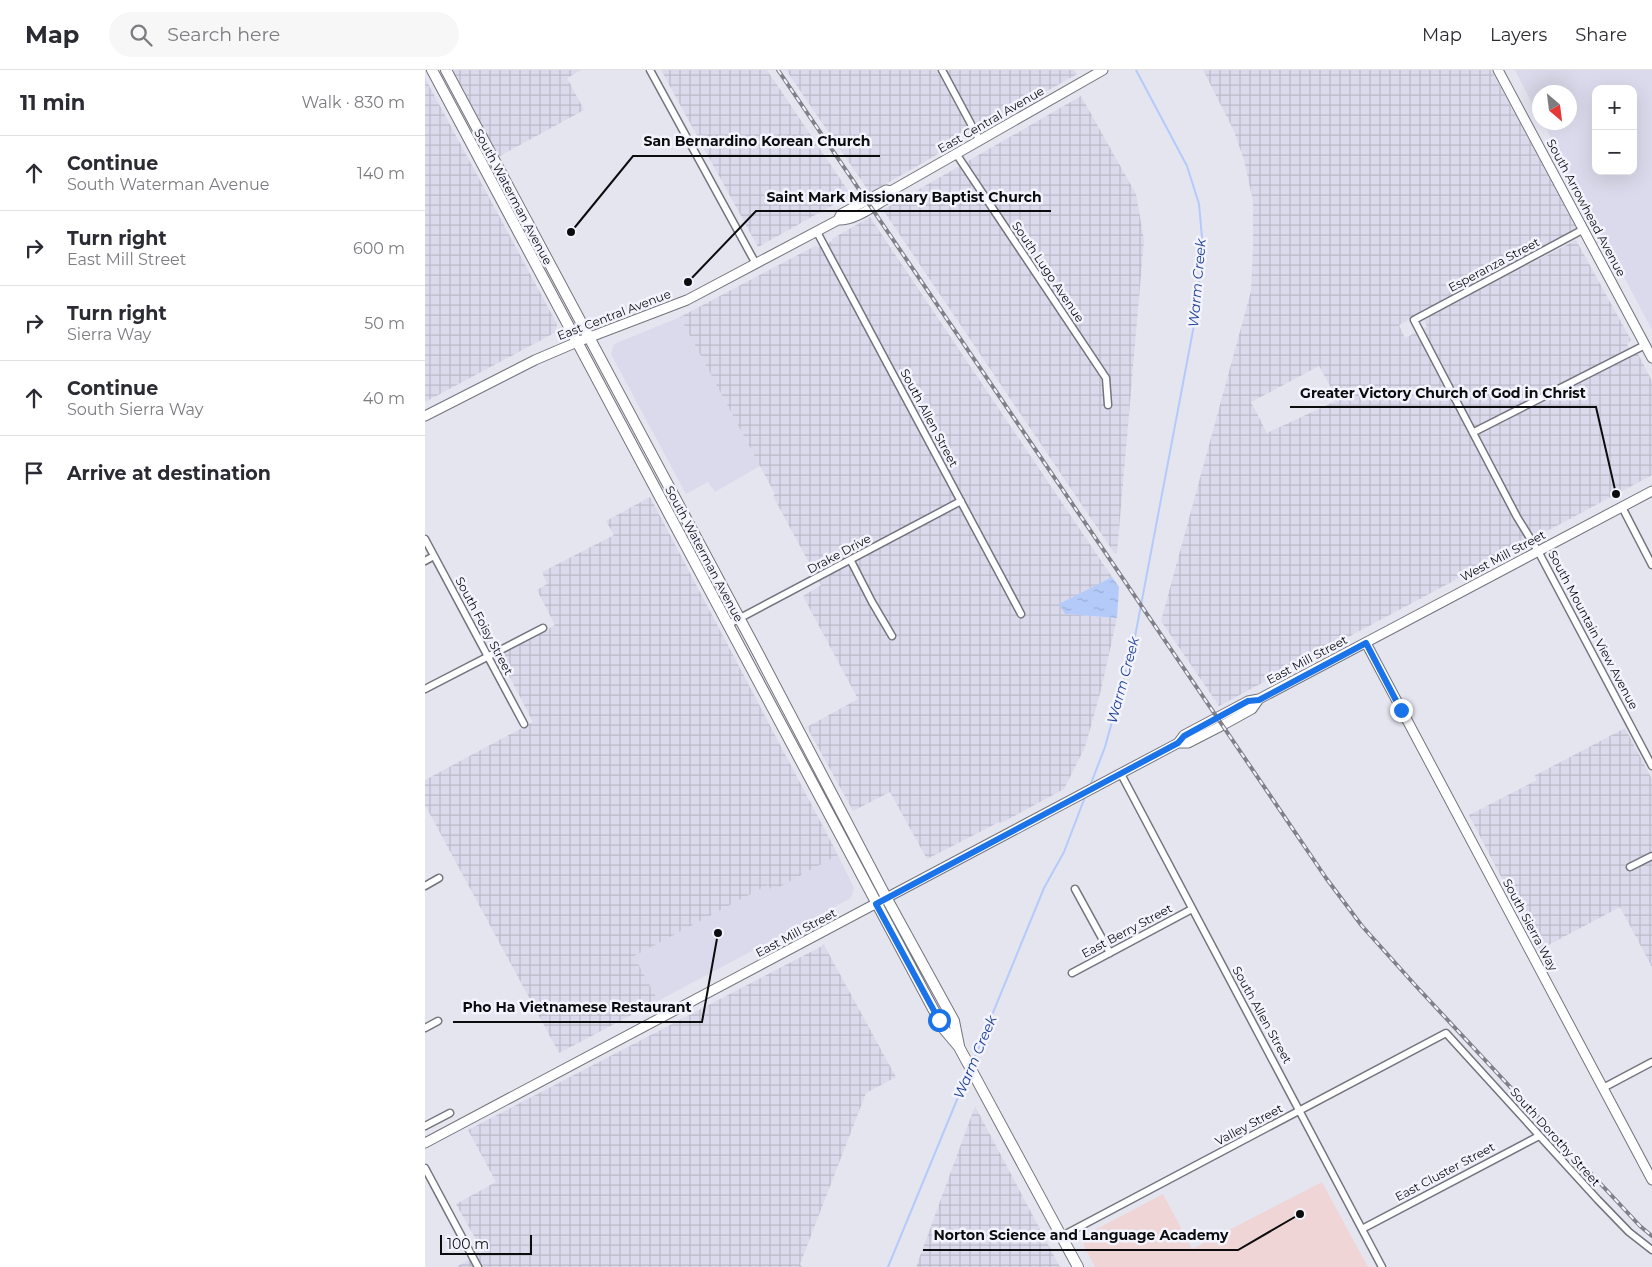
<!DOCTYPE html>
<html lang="en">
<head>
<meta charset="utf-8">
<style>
	:root { --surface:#fff; --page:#f7f7f7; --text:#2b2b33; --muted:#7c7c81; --line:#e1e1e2 }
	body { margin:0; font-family:Montserrat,sans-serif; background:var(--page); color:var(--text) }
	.controls { position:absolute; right:15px; top:15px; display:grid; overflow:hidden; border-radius:10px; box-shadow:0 5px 20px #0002 }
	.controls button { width:45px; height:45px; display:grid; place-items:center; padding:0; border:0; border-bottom:1px solid var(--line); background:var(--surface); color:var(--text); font:25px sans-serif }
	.compass { position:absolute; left:1107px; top:15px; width:45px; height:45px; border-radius:50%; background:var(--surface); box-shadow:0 5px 20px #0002; rotate:152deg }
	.scale { position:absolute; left:15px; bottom:12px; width:92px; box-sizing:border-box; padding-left:5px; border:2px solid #0c0c0f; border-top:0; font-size:14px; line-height:18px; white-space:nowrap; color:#0c0c0f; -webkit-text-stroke:4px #f2f3fd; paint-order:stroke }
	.stop { position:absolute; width:15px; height:15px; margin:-11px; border:4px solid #1a73e8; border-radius:50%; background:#fff }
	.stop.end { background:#1a73e8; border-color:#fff; box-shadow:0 1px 5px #0008 }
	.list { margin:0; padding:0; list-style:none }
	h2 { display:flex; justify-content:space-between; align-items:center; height:65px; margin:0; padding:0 20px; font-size:21px }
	h2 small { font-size:16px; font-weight:400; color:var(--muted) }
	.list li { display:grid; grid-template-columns:32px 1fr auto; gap:15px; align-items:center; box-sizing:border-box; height:75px; padding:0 20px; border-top:1px solid var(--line) }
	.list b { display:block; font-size:19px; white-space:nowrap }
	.list p { margin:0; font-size:16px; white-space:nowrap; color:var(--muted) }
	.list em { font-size:16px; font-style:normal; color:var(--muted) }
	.icon { flex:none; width:28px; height:28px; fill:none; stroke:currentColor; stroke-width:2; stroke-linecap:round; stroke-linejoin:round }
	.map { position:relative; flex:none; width:1227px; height:1197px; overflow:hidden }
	header { display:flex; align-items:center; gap:30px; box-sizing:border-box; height:70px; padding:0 25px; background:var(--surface); border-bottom:1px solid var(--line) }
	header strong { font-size:24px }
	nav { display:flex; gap:28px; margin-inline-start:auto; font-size:18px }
	.search { width:350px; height:45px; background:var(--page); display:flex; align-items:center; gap:12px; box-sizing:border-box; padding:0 18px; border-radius:28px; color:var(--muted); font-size:19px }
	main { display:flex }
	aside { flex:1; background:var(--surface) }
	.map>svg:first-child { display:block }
</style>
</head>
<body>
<header>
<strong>Map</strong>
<div class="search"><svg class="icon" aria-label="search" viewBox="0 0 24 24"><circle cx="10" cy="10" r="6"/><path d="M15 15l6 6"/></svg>Search here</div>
<nav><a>Map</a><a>Layers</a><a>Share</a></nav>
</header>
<main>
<aside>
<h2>11 min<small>Walk · 830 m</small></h2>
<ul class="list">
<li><svg class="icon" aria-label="ahead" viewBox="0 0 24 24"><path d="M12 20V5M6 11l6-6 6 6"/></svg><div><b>Continue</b><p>South Waterman Avenue</p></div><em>140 m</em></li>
<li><svg class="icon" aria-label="right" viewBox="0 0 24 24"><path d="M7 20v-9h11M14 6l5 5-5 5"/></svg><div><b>Turn right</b><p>East Mill Street</p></div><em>600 m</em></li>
<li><svg class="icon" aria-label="right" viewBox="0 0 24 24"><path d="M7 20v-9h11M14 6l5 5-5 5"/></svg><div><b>Turn right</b><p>Sierra Way</p></div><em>50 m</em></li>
<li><svg class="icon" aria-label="ahead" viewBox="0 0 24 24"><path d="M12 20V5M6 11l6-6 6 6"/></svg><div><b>Continue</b><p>South Sierra Way</p></div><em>40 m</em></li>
<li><svg class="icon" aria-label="arrive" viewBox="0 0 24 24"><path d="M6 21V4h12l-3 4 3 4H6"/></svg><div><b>Arrive at destination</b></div></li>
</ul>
</aside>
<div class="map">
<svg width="1227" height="1197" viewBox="0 0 1227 1197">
	<defs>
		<pattern id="industrial-grid" width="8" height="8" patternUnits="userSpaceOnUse" patternTransform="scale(1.25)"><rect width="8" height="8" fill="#dadaec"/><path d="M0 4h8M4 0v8" fill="none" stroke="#babac9"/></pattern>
		<pattern id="water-ripples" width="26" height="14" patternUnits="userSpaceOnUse" patternTransform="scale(1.25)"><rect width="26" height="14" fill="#b4cbfa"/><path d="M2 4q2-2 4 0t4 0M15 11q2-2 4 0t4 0" fill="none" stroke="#9aadd5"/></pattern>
	</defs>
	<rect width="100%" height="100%" fill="#e5e5f0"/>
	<path fill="#dadaec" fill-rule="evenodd" d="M1090,0H1227V260L1118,53L1144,52V22H1114V47ZM1171,19H1208V101H1171Z
		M255,247L335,396L290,422L283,412L261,424L186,284L189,274Z
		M413,785L429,818L426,828L233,931L208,886L343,815L348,820Z"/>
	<path fill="url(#industrial-grid)" fill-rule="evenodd" d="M27,0H156L142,8L159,40L73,87Z
		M236,0H342L426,125L333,177Z
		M361,0H649L652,4L445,123Z
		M778,0H1066L1153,158L974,255L980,268L1002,257L999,249L1151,170L1206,270L1202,274L1208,285L1213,284L1227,311V405L794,636L736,551L826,221L828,178V131L819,90L809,61ZM894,296L913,330L842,363L826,332Z
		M0,8L132,254L131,262L0,332Z
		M656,26L711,124L719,170L692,483L690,484L458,140Z
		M445,147L687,507L635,534L640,544L692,548L676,620L660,677L639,719L578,752L572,753L502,789L465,722L428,741L382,657L433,629L378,526L396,515L348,426L350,424L255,247L390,176L395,177L407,171V169Z
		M225,427L413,785L347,821L343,815L209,886L233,931L134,983L0,735V710L108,652L74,586L130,555L112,520L122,514L117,502L189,465L181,451Z
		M1200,658L1227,709V897L1195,837L1114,880L1044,745L1112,710L1109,706Z
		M399,875L471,1007L441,1023L375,1194L377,1197H31L58,1182L31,1134L71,1112L43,1060Z
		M550,1036L635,1197H491Z"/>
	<path fill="#f0d5d6" d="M897,1112L943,1197H670L658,1174L660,1165L738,1124L767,1179Z"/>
	<path fill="url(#water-ripples)" d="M687,507L694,517L692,548L640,544L634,534Z"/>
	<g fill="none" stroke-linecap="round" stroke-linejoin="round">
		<path stroke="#b4cbfa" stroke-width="2" d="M665,716L680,677L709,572L773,234L777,168L774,134L762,96L711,0
			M547,994L619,818L639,782L660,727
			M463,1197L543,1003"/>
		<defs>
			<path id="street" d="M225,0L331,194
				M517,0L555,71
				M532,85L681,308L683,335
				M1159,159L989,250L1092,447L1113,481L1227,696
				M392,162L596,544
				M1049,362L1220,275
				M1197,437L1227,495
				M0,469L99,654
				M0,491L9,486
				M426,491L447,532L467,566
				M302,555L536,431
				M0,619L118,558
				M696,704L957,1197
				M1205,797L1227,786
				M0,816L14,808
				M650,819L685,883
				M647,903L767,839
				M0,958L13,951
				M1178,1018L1227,992
				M0,1056L25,1043
				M0,1098L53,1197
				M937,1159L1114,1066
				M637,1166L1021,963L1173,1130L1204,1162L1227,1180"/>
			<path id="secondary" d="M1073,0L1227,288
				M413,150L416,144L461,120L466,121L678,0
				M0,346L110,290L152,272L262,230L413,150C430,151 450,135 465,127L466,121
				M941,573L1227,1110
				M753,673L759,665L823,631L834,629L1227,421
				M0,1073L753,673H763L798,655L827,639L834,629"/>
			<path id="primary" d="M7,0L514,950L518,958L534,977L653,1197
				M21,0L333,583L462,829L529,951L534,976"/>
		</defs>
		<use href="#street" stroke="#73747d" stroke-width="9"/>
		<use href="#secondary" stroke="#73747d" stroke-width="11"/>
		<use href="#primary" stroke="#73747d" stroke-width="12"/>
		<use href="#street" stroke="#fff" stroke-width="6"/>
		<use href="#secondary" stroke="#fff" stroke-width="9"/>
		<use href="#primary" stroke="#fff" stroke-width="10"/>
		<defs>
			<path id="rail" d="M353,0L901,808L937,856L990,915L1215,1156L1227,1166"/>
		</defs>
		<use href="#rail" stroke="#808088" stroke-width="4"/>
		<use href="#rail" stroke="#f2f3fd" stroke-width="2" stroke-dasharray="5.5" stroke-linecap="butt"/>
	</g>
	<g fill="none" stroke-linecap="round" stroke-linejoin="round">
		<path stroke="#1a73e8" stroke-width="6" d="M514,950L451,834L753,673L759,666L823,631L834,630L941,573L976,640"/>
	</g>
	<g text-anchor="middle" stroke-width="5" stroke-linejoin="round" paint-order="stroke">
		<g font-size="12" fill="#0c0c0f" stroke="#f2f3fd">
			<text transform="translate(566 50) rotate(-30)" y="4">East Central Avenue</text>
			<text transform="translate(88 127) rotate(62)" y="4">South Waterman Avenue</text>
			<text transform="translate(1161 138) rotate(62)" y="4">South Arrowhead Avenue</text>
			<text transform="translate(1069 195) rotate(-28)" y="4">Esperanza Street</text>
			<text transform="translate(623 202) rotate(56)" y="4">South Lugo Avenue</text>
			<text transform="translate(189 245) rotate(-21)" y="4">East Central Avenue</text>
			<text transform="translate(504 348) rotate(62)" y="4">South Allen Street</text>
			<text transform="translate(279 484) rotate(62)" y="4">South Waterman Avenue</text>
			<text transform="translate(414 484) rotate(-28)" y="4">Drake Drive</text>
			<text transform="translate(1078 486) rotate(-28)" y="4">West Mill Street</text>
			<text transform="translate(59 556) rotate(62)" y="4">South Foisy Street</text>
			<text transform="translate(1168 560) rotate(62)" y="4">South Mountain View Avenue</text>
			<text transform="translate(882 590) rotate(-28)" y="4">East Mill Street</text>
			<text transform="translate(1105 855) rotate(62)" y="4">South Sierra Way</text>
			<text transform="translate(702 861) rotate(-28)" y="4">East Berry Street</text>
			<text transform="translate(371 863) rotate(-28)" y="4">East Mill Street</text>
			<text transform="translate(837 945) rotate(61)" y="4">South Allen Street</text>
			<text transform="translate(824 1055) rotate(-28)" y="4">Valley Street</text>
			<text transform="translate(1130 1067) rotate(48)" y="4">South Dorothy Street</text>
			<text transform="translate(1020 1102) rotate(-28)" y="4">East Cluster Street</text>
		</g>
		<g font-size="14" font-style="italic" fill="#1e4197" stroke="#f2f3fd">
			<text transform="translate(772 213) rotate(-85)" y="5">Warm Creek</text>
			<text transform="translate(698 610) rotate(-75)" y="5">Warm Creek</text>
			<text transform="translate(550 987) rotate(-67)" y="5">Warm Creek</text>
		</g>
	</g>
	<path fill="none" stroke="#0c0c0f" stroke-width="2" d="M146 162L208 86H455M263 212L331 141H626M1191 424L1171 337H865M293 863L277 952H28M875 1144L813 1180H498"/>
	<g fill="#0c0c0f" stroke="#f2f3fd" stroke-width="2">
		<circle cx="146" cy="162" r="5"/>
		<circle cx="263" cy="212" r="5"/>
		<circle cx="1191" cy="424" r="5"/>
		<circle cx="293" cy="863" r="5"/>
		<circle cx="875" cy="1144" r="5"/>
	</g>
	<g font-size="14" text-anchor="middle" font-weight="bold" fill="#0c0c0f" stroke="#f2f3fd" stroke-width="5" stroke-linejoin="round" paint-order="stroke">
		<text x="332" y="76">San Bernardino Korean Church</text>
		<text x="479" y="132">Saint Mark Missionary Baptist Church</text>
		<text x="1018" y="328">Greater Victory Church of God in Christ</text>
		<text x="152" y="942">Pho Ha Vietnamese Restaurant</text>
		<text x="656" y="1170">Norton Science and Language Academy</text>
	</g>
</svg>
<div class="controls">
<button>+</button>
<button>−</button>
</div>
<svg class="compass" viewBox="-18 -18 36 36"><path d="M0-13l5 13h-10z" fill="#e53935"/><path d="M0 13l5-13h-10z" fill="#7c7c81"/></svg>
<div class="scale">100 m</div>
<div class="stop" style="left:514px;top:950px"></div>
<div class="stop end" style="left:976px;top:640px"></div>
</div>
</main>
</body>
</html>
